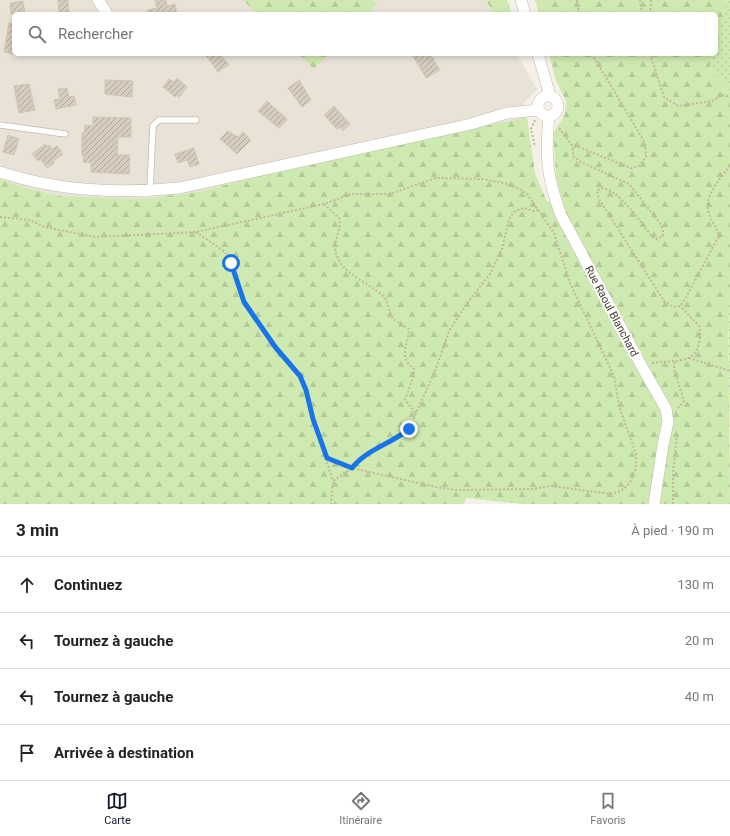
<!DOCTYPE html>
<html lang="fr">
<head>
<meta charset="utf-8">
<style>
	:root { --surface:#fff; --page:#f2f2f2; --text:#222; --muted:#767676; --line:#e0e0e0; --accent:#111827 }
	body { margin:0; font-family:Roboto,sans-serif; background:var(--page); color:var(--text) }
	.stop { position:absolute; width:12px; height:12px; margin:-9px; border:3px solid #1a73e8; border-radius:50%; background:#fff }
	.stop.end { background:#1a73e8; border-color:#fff; box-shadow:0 1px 4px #0008 }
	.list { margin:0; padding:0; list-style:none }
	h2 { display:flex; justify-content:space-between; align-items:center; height:52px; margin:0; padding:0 16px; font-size:17px }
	h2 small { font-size:13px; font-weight:400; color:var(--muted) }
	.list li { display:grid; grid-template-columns:26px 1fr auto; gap:12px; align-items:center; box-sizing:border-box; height:56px; padding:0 16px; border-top:1px solid var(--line) }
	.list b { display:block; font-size:15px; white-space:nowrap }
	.list em { font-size:13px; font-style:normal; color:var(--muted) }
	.icon { flex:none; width:22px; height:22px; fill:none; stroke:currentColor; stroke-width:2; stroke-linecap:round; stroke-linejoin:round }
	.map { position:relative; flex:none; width:730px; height:504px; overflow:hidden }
	.search { position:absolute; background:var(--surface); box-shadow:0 2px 6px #0003; left:12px; right:12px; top:12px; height:44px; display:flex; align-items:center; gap:10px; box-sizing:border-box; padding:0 14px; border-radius:6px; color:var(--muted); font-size:15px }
	.sheet { height:276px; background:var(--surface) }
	nav { display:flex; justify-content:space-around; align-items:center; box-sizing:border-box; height:56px; border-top:1px solid var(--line); background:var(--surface); font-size:11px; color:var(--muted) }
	nav a { display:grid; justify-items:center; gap:2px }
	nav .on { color:var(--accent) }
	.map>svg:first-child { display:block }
</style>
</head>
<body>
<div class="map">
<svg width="730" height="504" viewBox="0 0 730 504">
	<defs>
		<pattern id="grass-dots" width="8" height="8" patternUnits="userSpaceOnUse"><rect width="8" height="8" fill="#cfeab1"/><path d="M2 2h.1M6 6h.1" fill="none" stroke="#b3ca99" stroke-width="1.8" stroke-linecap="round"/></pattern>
		<pattern id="forest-firs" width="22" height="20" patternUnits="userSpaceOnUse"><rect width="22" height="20" fill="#cfeab1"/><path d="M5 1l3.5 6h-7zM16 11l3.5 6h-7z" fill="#b3ca99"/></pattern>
		<pattern id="building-hatch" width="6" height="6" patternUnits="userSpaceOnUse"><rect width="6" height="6" fill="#d7cdbe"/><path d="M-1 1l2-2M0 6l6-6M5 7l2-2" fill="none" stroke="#b0a89b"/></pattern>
	</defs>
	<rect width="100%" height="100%" fill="#f5f1e9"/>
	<path fill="#e9e3d7" d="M0,0H486L494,14H14V54H517L537,89L523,104L527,117L198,192L141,199L56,196L0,180Z"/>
	<path fill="url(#grass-dots)" d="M727,0H730V91L710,66L713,54H716V42Z
		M730,301V433L728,304Z"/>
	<path fill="url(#forest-firs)" d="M243,0H373L377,4L367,14H258Z
		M486,0H507L512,14H494Z
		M535,0H727L716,42V14H539Z
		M298,54H328L314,69Z
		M549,54H713L710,66L730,91V301L728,304L730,504H522L466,498L464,504H0V180L56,196L141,199L198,192L289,169L527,117L535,173L547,202L561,198L556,177L553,134L565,114L566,101L556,81Z"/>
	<path fill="url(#building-hatch)" stroke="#d2c5b1" d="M58,0H68L69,14H59Z
		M155,0H166L167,6L175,4L177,14H147V10L157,8Z
		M23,1L25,14H11L10,3Z
		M9,23L14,24V54L4,52Z
		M205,54H220L229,65L218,72Z
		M412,54H430L440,70L426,78Z
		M177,78L187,87L179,97L176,95L175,97L163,87L169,79L174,82Z
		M105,80L133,81L132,97L105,94Z
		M299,80L311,100L302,107L288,88Z
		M29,84L35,110L19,113L14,86Z
		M67,88L69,97L74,96L76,105L56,109L54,100L60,99L58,89Z
		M267,101L287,119L279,128L258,111Z
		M334,106L350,124L343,131L340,127L337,129L324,115Z
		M93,117L131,118V137H118L117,155H130L129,174L91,172V163L83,162L84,155H82V133H84L85,125L93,126Z
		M228,131L238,137L243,132L251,140L237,154L220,139Z
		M8,135L19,139L14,155L3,152Z
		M45,144L47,146L49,145L52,149L57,146L63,154L53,161L54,163L47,168L40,159L38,161L32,154Z
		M194,148L199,164L190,167L187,160L178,163L175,154Z"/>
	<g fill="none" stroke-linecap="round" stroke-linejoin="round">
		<defs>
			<path id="lane" d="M0,125L65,134
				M150,190L153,126L159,120H196"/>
			<path id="street" d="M98,0L106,12
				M521,0L525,14
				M538,54L550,96
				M538 106a10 10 0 1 1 20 0a10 10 0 1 1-20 0Z
				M549,117C545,155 547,179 561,215L641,365L666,409L668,422L663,445L654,504
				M0,172C57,191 119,194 179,188L471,124L507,113L538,110"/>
		</defs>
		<use href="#lane" stroke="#c1b9ab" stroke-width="7"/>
		<use href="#street" stroke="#c1b9ab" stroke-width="12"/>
		<path stroke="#c3b69c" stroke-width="2" stroke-dasharray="2 2" stroke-linecap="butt" d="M577,0L579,14
			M640,0L642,14
			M650,14L651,0
			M592,54L645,143L646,157L639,166L631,168L576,146L573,149V156L581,162L629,184L660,223L663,230V236L657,239L652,237C641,223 619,189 601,188L597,191L599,199L664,301L673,307L680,306L685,299L719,236C717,226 712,223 709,214C702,197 721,179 730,165
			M650,54L664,97L678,106L712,101L722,95L730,97
			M535,120L531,129L535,147
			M559,128L574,148
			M324,204L340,219C341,231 334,240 335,248C338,273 366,281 382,295C389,301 388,311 393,319L409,329C408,345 398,357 414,369V375L405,400L417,414
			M0,217L30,220L44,227L95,237L196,232L324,204L351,194H390L436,178L483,179L508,184L520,189L527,194L554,233L570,283L614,376L619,406L636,454V468L630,483L621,491L611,494L551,486L532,489L457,490L436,487L352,468L333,481L331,504
			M196,232L225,252L231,263L244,302L276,348L300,376L306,390L313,419L333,481
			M689,358L730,371
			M675,362L674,369L684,401L677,409
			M652,363C679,359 702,367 700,327L680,306
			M327,458L352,468L358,460L373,450L401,436L409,429L435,371L450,329L471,298L490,274L502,249L509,219L514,212L523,208L533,211L538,210
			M673,504V473L677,434"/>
		<use href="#lane" stroke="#fff" stroke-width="5.5"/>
		<use href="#street" stroke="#fff" stroke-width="11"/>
	</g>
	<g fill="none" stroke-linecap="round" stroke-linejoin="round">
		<path stroke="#1a73e8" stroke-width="5" d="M231,263L244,302L276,348L300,376L306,390L313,419L327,458L352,468C367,449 391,444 409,429"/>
	</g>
	<g text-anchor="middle" stroke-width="4" stroke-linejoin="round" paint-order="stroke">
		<g font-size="11" fill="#494237" stroke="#fff">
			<text transform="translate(612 311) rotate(62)" y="4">Rue Raoul Blanchard</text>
		</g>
	</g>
</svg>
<div class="stop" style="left:231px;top:263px"></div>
<div class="stop end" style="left:409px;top:429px"></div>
<div class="search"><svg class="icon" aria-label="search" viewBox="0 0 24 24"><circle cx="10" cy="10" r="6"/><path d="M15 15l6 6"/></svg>Rechercher</div>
</div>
<section class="sheet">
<h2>3 min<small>À pied · 190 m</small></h2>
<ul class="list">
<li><svg class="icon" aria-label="ahead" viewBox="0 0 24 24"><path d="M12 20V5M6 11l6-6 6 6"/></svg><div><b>Continuez</b></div><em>130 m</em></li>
<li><svg class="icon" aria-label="left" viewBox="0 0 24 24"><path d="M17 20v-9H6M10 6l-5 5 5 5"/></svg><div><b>Tournez à gauche</b></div><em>20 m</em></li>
<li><svg class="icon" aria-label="left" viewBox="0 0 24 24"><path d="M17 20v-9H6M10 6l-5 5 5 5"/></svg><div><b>Tournez à gauche</b></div><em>40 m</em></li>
<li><svg class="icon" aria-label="arrive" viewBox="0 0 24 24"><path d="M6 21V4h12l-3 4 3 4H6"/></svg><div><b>Arrivée à destination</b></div></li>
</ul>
</section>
<nav>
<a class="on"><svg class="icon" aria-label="map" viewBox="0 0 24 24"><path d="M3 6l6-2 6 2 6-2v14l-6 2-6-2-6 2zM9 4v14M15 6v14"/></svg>Carte</a>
<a><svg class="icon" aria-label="directions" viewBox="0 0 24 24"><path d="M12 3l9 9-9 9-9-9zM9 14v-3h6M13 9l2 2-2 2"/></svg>Itinéraire</a>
<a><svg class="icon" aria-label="saved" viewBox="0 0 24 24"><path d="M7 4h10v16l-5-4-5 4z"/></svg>Favoris</a>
</nav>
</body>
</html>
